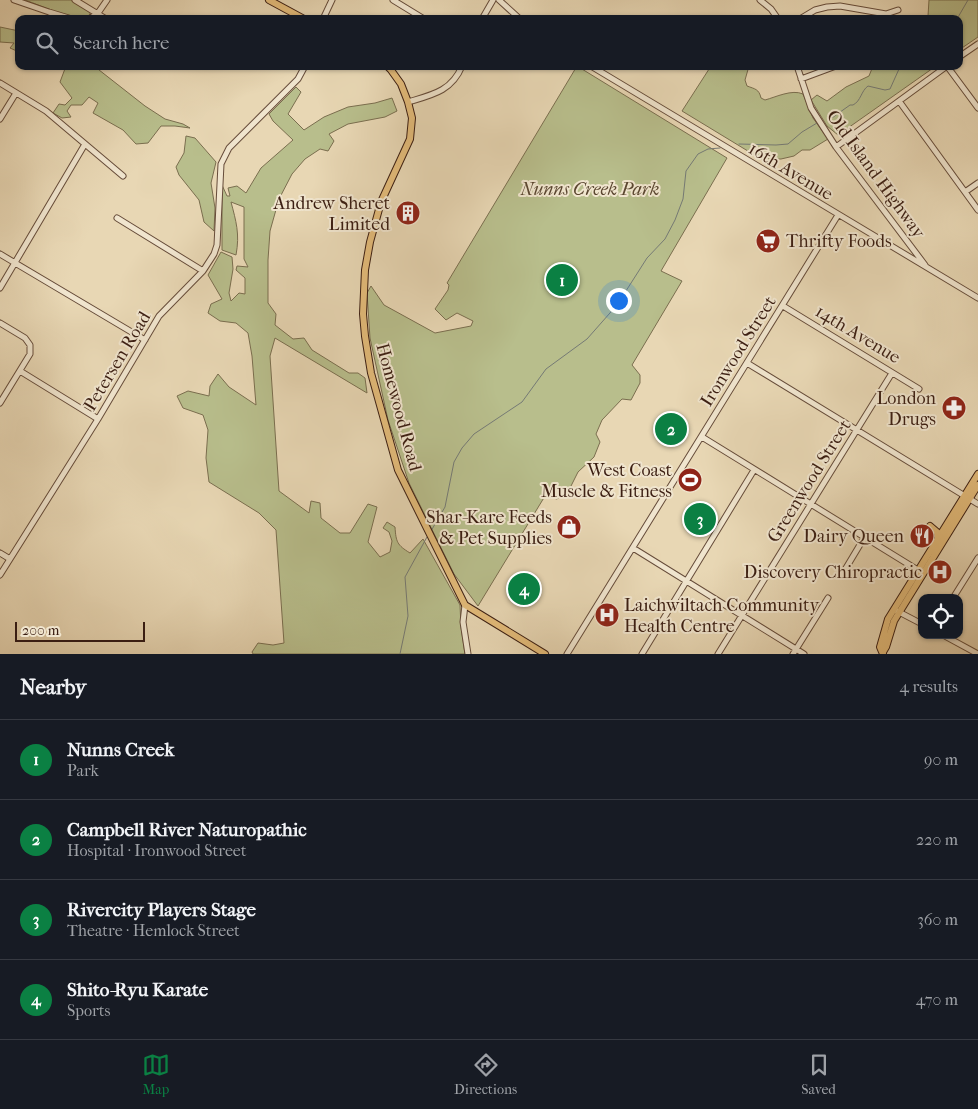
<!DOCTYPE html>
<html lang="en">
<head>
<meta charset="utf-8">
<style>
	:root { --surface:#171b24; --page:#20242c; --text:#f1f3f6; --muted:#9ea1a6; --line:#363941; --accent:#0b8043 }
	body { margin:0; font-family:"IM FELL French Canon",serif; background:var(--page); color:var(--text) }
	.controls { position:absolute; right:15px; bottom:15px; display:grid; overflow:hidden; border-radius:10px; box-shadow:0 1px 4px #0004 }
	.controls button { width:45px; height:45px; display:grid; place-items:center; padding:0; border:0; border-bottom:1px solid var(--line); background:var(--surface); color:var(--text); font:25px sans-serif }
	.scale { position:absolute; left:15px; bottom:12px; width:130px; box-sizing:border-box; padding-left:5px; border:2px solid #3b1e12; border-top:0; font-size:14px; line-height:18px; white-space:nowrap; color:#3b1e12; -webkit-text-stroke:4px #f0e5ce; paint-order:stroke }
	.you { position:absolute; left:618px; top:300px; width:18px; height:18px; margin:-12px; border:4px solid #fff; border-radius:50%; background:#1a73e8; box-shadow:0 0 0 8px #1a73e833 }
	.badge { display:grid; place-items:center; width:32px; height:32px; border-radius:50%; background:var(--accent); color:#fff; font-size:16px; font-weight:700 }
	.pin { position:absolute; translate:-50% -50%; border:2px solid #fff; box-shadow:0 1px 5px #0006 }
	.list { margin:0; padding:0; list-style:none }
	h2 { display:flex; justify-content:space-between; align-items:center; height:65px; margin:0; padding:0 20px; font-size:21px }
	h2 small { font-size:16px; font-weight:400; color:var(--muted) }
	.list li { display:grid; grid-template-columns:32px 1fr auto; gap:15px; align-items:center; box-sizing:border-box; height:80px; padding:0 20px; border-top:1px solid var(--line) }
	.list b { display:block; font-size:19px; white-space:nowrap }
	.list p { margin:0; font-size:16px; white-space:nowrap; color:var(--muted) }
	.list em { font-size:16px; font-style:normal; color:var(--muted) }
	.icon { flex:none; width:28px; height:28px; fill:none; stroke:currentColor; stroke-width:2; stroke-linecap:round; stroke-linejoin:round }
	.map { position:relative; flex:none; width:978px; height:654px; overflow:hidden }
	.search { position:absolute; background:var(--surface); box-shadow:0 1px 4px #0004; left:15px; right:15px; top:15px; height:55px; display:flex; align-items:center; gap:12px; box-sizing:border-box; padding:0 18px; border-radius:10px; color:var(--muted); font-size:19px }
	.sheet { height:385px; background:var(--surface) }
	nav { display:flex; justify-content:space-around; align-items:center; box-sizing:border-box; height:70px; border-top:1px solid var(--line); background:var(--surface); font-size:14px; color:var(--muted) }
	nav a { display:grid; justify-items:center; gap:2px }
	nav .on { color:var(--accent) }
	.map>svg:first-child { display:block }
</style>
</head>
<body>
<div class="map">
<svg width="978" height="654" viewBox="0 0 978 654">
	<rect width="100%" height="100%" fill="#e8d7b4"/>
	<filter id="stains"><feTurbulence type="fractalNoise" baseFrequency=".004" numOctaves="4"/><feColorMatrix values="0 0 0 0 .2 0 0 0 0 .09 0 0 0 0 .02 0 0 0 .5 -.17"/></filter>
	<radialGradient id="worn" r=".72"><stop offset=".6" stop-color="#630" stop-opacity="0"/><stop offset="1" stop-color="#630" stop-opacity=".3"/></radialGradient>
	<path fill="#b8be8c" stroke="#7a6e4f" d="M25,0H76L91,11L88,19C67,19 45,7 25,0Z
		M929,0H978V37L959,50V19H924L928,16Z
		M0,27L19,31V52L10,48L14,43L0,42Z
		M66,66H94L145,106L165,119L183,124L190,128L175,126H161L148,143L136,144L123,130L93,113L98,103L89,97L82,105H71L67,111L71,117L62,118L53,113L59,104L65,105L72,98L60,82Z
		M577,66L727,158L661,271L682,281L632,365L640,375V383L631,400L622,399L602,420L596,434L600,442L594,457L578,472L569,490L557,499L545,496L478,606L454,574L409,483L388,420L370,338L367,293L371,286L384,305L435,333L471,326L473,321L457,313L446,320L435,309L448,290L449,285L447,283Z
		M711,66H731L735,67L737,66H749L745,80L747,86C755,89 759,89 761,98L765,100C776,97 792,89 803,94L813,118L828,139L810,150H802L794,156L781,159H761L682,111Z
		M873,66H936L838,135L827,126L811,100L817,95L827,101L846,87L869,76Z
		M296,87L301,92L288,114L304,130L324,117L348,107L375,103L392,98L397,111L385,117L348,124L329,134L334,141L328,151L320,149L305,159L292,174L279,199L270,231L268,260V303L276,314L275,325L293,339L304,338L312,350L349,373H358L365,378L367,393L275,338L270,356L279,491L309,513L311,501L320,503L321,518L340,533H350L368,504L377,507L368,542L380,557L390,552L392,541L389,532L383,528L387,522L395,527C396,542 397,545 410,553L423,539L460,605L461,627L465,654H253L252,652L258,643L273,645L284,643L276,530L259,513L209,482L206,458L208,430L203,415L183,408L177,396L188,391L209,396L210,386L218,374L229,387L256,405L252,356L248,333L236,323L220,321L208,313L211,304L222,299L208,275L221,252L232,257L233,269L229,293L231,301L239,293L245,294V278L236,270L237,266L248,267L244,259V207L231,202C236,221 240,234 236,255L222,250V185L227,196H230L228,188L237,186L246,193L261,168L293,140L273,121L269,114Z
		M186,136L195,138L216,162L211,183L215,208L214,231L204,222L199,200L179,175L176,167L184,153Z"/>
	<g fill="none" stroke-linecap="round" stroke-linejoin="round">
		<path stroke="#757a75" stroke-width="1" d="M957,19L968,0
			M829,120L850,105H853C861,101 861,91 868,86L885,90L890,89L899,69L902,66
			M739,144L776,145L788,144L802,132L817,123
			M431,531L445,507L454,462L462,448L474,434L522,402L546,369L587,339L617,305L647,258L665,239L675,220L683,199L686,171L698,154L708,149L720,148
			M400,654L408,616L405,577L427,537"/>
		<defs>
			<path id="minor" d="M14,0L49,12L72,19
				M75,0L106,19
				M393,0L424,19
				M499,0L520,19
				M760,0L771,9L778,19
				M89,19L98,13L107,0
				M323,19L332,0
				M482,19L493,0
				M800,19L815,10L827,7L840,6L886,14L898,10
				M959,57L978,44
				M591,66L978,298
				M797,66L811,108L836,147L925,265
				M947,66L978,108
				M801,79L836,66
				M0,83L46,111L123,176
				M899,101L978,210
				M408,102C432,95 452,91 462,66
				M0,119L16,93
				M836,147L947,66
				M965,192L978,183
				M117,218L203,271
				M0,254L145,340
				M0,288L85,144
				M783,306L919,389
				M0,323L25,338L30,345V354L0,403
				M747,363L978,504
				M20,371L98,419
				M702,437L921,572
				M633,548L804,654
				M0,553L10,559
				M843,573L864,538
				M0,575L98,419L159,316L203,271L214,254L217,245L221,164L229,148L298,79L305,66
				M953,598L978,558
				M465,605L463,622L468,654
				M897,611L922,624
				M943,635L978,654
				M567,654L838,215
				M642,654L754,470
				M718,654L892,373
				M793,654L828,598"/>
			<path id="major" d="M269,0L304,19
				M387,66L391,70L401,84L408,102L412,118L410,139L381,202L370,242L365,270L363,314L365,336L371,373L398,470L465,605L545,654
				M930,526L937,532L938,539
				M883,652L886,647L894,621L978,485
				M883,654L880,647L888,619L978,474"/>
		</defs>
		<use href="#minor" stroke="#664c3a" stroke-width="7"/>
		<use href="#major" stroke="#3b1e12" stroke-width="8"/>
		<use href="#minor" stroke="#f0e5ce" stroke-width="5"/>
		<use href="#major" stroke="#e4bc7a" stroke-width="6"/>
	</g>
	<defs>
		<symbol id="building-disc" viewBox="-11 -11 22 22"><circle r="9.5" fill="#8f2418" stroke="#f0e5ce"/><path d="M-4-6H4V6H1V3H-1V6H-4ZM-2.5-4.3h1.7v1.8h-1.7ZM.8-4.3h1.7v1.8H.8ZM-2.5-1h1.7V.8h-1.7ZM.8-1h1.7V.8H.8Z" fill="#fff"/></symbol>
		<symbol id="supermarket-disc" viewBox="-11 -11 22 22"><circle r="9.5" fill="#8f2418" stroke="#f0e5ce"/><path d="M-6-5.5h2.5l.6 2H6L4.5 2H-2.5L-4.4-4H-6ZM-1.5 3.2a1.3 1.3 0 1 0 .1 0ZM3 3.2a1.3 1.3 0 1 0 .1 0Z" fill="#fff"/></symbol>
		<symbol id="pharmacy-disc" viewBox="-11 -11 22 22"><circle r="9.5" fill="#8f2418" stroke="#f0e5ce"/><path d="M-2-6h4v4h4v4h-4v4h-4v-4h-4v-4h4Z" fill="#fff"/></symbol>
		<symbol id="stadium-disc" viewBox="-11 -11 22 22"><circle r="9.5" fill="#8f2418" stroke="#f0e5ce"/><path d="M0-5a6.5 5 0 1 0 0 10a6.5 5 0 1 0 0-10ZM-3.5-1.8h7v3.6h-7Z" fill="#fff"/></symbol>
		<symbol id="shop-disc" viewBox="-11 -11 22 22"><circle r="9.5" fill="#8f2418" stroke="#f0e5ce"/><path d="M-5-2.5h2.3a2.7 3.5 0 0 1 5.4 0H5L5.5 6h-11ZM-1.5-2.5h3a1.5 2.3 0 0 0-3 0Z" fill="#fff"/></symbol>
		<symbol id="restaurant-disc" viewBox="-11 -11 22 22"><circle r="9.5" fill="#8f2418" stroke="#f0e5ce"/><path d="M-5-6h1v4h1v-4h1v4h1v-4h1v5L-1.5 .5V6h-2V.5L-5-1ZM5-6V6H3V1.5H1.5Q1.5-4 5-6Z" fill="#fff"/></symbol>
		<symbol id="hospital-disc" viewBox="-11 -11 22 22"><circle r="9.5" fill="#8f2418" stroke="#f0e5ce"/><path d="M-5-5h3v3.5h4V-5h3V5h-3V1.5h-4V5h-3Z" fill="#fff"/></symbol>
	</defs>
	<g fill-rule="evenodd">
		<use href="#building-disc" x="394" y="199" width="28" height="28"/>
		<use href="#supermarket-disc" x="754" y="227" width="28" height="28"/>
		<use href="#pharmacy-disc" x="940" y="394" width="28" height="28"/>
		<use href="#stadium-disc" x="676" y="466" width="28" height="28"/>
		<use href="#shop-disc" x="555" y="513" width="28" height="28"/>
		<use href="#restaurant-disc" x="908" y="522" width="28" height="28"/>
		<use href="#hospital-disc" x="926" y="558" width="28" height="28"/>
		<use href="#hospital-disc" x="593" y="601" width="28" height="28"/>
	</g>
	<g text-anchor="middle" stroke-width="4" stroke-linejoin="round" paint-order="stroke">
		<g font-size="18" fill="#3b1e12" stroke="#f0e5ce">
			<text transform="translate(791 171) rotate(31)" y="6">16th Avenue</text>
			<text transform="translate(876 174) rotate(54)" y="6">Old Island Highway</text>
			<text transform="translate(858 334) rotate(31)" y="6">14th Avenue</text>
			<text transform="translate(738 351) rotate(-58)" y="6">Ironwood Street</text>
			<text transform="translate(117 361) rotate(-59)" y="6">Petersen Road</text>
			<text transform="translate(399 407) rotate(75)" y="6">Homewood Road</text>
			<text transform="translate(809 481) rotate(-58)" y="6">Greenwood Street</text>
		</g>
		<g font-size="18" font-style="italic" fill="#5a4630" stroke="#f0e5ce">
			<text x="590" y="195">Nunns Creek Park</text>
		</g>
		<g font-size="18" fill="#3b1e12" stroke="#f0e5ce" text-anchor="end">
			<text x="390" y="209">Andrew Sheret<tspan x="390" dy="21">Limited</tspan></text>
			<text x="786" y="247" text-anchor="start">Thrifty Foods</text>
			<text x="936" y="404">London<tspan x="936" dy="21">Drugs</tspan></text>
			<text x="672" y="476">West Coast<tspan x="672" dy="21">Muscle &amp; Fitness</tspan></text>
			<text x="552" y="523">Shar-Kare Feeds<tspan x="552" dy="21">&amp; Pet Supplies</tspan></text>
			<text x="904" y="542">Dairy Queen</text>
			<text x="922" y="578">Discovery Chiropractic</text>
			<text x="624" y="611" text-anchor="start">Laichwiltach Community<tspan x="624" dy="21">Health Centre</tspan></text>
		</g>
	</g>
	<rect width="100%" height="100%" filter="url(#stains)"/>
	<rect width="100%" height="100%" fill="url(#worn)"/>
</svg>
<div class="controls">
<button><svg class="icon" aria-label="locate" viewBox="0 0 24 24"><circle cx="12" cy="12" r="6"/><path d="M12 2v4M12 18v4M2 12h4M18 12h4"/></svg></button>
</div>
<div class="scale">200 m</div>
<div class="you"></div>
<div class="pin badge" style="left:562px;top:280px">1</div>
<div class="pin badge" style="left:671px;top:429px">2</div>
<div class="pin badge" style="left:700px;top:519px">3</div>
<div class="pin badge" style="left:524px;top:589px">4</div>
<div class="search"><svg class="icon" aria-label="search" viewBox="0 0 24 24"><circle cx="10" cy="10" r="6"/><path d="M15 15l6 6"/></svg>Search here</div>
</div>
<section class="sheet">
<h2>Nearby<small>4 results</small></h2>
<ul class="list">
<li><span class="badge">1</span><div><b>Nunns Creek</b><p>Park</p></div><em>90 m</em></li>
<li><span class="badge">2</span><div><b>Campbell River Naturopathic</b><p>Hospital · Ironwood Street</p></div><em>220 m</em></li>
<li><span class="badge">3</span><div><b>Rivercity Players Stage</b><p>Theatre · Hemlock Street</p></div><em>360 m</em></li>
<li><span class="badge">4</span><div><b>Shito-Ryu Karate</b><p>Sports</p></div><em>470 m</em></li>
</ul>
</section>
<nav>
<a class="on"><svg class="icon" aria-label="map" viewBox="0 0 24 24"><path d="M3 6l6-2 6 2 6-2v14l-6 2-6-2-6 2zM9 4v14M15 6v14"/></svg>Map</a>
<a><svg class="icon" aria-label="directions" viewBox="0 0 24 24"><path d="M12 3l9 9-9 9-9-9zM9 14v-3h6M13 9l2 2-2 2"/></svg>Directions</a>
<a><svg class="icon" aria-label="saved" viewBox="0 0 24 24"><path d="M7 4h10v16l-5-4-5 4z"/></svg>Saved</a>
</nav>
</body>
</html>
